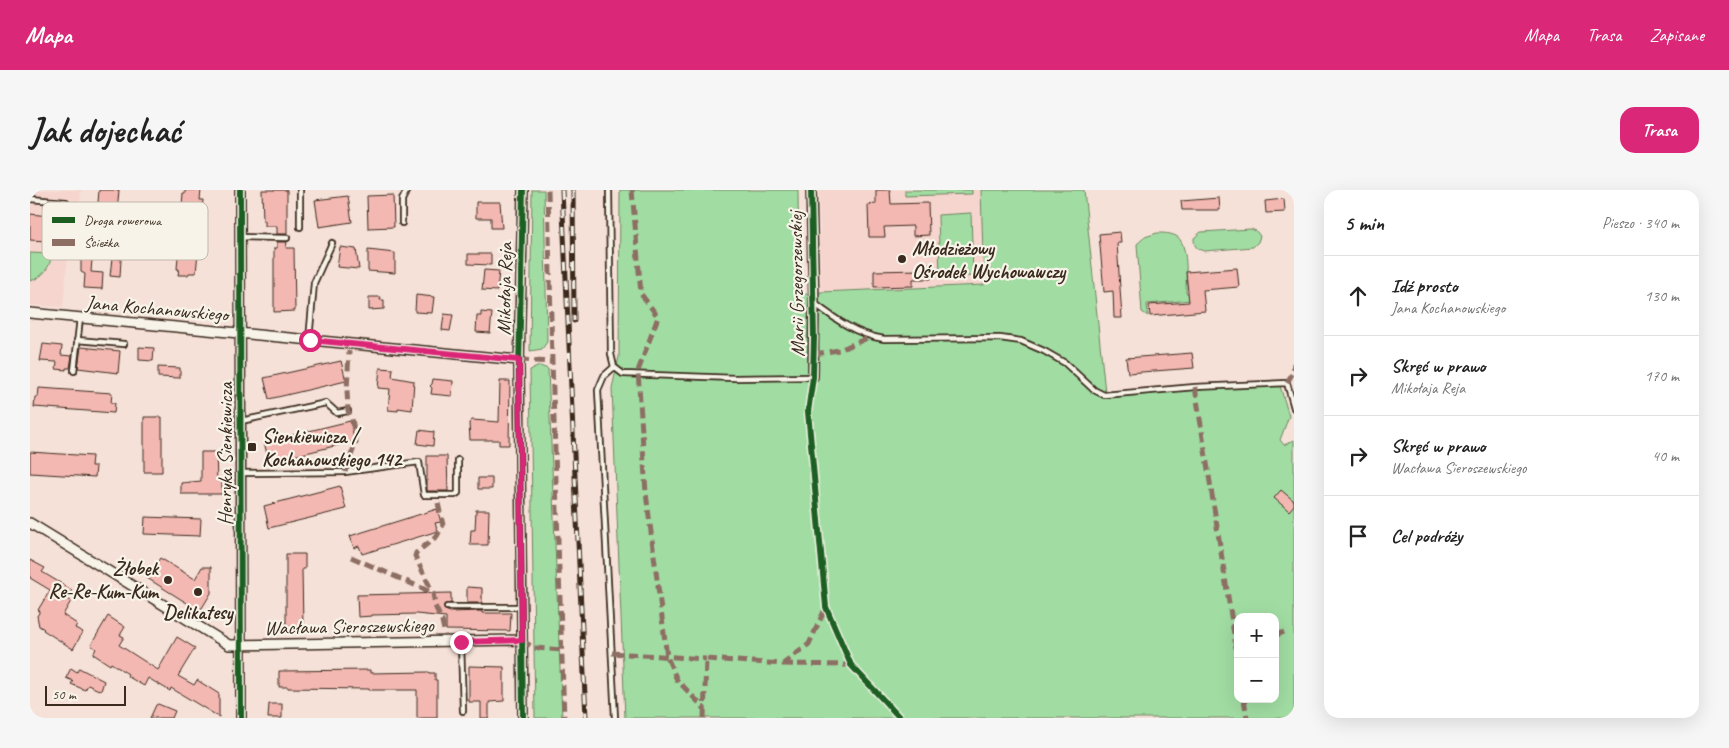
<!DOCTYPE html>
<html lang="pl">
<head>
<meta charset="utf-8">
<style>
	:root { --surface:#fff; --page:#f6f6f6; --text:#222; --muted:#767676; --line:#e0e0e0; --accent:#db2777 }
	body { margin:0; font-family:Caveat,sans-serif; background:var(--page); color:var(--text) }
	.controls { position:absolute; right:15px; bottom:15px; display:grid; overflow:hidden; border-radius:10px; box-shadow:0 5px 20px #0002 }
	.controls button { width:45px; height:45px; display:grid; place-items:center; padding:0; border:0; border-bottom:1px solid var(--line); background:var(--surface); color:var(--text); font:25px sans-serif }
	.scale { position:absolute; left:15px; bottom:12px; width:81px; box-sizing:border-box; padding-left:5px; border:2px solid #3b2a1e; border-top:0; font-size:14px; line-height:18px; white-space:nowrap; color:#3b2a1e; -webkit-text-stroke:4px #f7f3e8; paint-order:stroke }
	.stop { position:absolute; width:15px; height:15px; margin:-11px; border:4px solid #db2777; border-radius:50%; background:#fff }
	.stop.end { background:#db2777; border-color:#fff; box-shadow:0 1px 5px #0008 }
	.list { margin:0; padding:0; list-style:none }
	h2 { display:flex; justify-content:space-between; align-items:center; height:65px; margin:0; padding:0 20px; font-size:21px }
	h2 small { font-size:16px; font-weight:400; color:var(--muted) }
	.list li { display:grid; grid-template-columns:32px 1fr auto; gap:15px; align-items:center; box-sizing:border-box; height:80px; padding:0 20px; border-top:1px solid var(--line) }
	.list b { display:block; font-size:19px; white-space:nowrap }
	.list p { margin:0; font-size:16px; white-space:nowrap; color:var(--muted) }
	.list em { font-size:16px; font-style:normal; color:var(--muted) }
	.icon { flex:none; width:28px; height:28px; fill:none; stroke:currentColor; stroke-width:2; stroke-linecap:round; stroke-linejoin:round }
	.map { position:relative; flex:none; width:1264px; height:528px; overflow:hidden; border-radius:15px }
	header { display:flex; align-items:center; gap:30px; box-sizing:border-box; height:70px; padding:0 25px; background:var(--accent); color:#fff }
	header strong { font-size:24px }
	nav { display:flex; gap:28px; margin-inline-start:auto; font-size:18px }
	.intro { display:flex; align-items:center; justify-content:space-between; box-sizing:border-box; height:120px; padding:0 30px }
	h1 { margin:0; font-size:35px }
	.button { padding:12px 22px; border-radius:15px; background:var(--accent); color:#fff; font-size:18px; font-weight:700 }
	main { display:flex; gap:30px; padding:0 30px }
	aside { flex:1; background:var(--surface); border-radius:15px; box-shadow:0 5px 20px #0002 }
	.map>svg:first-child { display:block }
</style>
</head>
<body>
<header>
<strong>Mapa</strong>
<nav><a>Mapa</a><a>Trasa</a><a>Zapisane</a></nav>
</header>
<div class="intro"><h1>Jak dojechać</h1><a class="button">Trasa</a></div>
<main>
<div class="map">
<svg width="1264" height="528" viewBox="0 0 1264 528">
	<rect width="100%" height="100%" fill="#f6e1d8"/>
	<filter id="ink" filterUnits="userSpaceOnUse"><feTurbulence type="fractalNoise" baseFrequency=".02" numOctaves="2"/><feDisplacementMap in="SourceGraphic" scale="10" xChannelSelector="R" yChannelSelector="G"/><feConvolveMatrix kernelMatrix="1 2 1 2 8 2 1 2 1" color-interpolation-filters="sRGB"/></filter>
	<g filter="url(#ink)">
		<path fill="#f5d5cd" d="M0,0H51L46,63H38L33,117L0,115Z
			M789,0H951L954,95L791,102Z"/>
		<path fill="#a1dda3" stroke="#6e8460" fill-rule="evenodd" d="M502,0H514L517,152L512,159L500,161Z
			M590,0H768L769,105L791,102L954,95L951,0H1054L1075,202L1250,196L1259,226L1250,250L1254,255L1264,250V528H595L582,198L589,167ZM1208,427H1245V509H1208Z
			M875,0H942V4L875,6Z
			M941,23L943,86L910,87L908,25Z
			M1221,39L1226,41L1230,46L1228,52L1223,57L1174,61C1166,59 1164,56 1164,48L1171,42Z
			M1127,43C1133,43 1140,43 1146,46C1159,53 1156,89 1156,103H1161V110L1117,114L1118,126L1112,122L1107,54L1115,47Z
			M0,63L22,64C20,77 13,88 0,91Z
			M510,176L518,179L532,528H505L500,180Z"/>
		<path fill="#f4b8b2" stroke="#3b2a1e" d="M69,0H89L84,58L66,57L67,51H65Z
			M155,0H171L170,10H173L166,83H159L158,85H148L149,79H147L153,3L155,4Z
			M232,0H257V44H247V36H235V31H233Z
			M846,0H860L861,14L898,13L899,45L883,46V36L854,37L855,47H839L838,15L846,14Z
			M363,5L364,37L338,38L337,6Z
			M318,6L322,32L289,37L285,10Z
			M1189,8L1190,20H1152L1151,11Z
			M1254,9L1255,22L1236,23L1235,11Z
			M446,12H470L472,38H461V28H446Z
			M0,24L19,26L16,51L0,50Z
			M1090,42L1091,53H1087L1092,128H1084L1083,101L1074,102L1069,44Z
			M247,52H257L256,58H264L265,121L244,122V58H247Z
			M310,57L326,59L329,79L307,77Z
			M338,60L365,63V83L338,81Z
			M438,64H461V75L438,74Z
			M51,68L62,69L61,82L73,83L72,99L54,98L55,84L51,82Z
			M82,68L91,69L90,87L80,86Z
			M900,74L901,89H883V96L844,97V81L890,80V75Z
			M1207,78L1209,97L1173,100L1175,121L1120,126L1119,115L1159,112L1156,82Z
			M454,80L469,81L467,101L452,100Z
			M386,105L404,107L402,123L385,122Z
			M339,107H351L350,110H354V119L339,120Z
			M451,122L462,123L460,143L446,142L447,126H451Z
			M414,124L423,125L420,141L412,140Z
			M13,154L32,156L31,165L42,166L40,178H36V180L26,179L27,172L10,171Z
			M51,157L90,161L88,183L48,178Z
			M109,157L124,158L123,171L109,170Z
			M1162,163L1164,178L1098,183L1096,168Z
			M311,171L316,191L239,209L234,188Z
			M128,177L150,178V188L128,187Z
			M350,178L363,179L362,187L384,191L382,220L368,218V221L358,220L360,199L348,198Z
			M403,189L423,191L422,206L401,204L402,198L400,196L402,194Z
			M470,191H480L479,255H469V250H440L439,233L442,230L469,232Z
			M9,198L82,203L81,213H85L84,223L4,217L5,207H8Z
			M114,227H132V282H114Z
			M320,231L325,251L239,272L234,252Z
			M389,240L404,242L403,256L387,254Z
			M0,262L62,266L61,276H66L65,287L0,283Z
			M171,262H186L187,291H192V304H151V293L171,291Z
			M397,266H417L418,301H397Z
			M448,288H462V299H448Z
			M310,296L316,319L239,338L234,316Z
			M1251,300L1264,311V315L1259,321L1244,308Z
			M407,319L411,332L405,333L408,341L332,364L329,356L324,358L320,346Z
			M446,320H459L458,355H440L441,340H445Z
			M115,327L171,329L170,346L114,344Z
			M256,364H275V379H272L273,437H256Z
			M130,368L165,389L172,377H181V403L172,418L168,420L117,388Z
			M0,370L15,378L12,382L42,400L37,409L41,411L33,425L47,434L45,438L53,442L43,459L13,440L14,439L9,436L7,426L10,421L8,420L20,400L0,388Z
			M437,397L452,398V413H437Z
			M421,403V413L414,415L415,420L420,422L452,421V423H481L480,441L416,440V427L386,424L342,425V426L328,427L327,405Z
			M78,426L95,437L90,445L94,447L89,455L128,480L147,447L165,458L148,486L164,495L167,490L189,504V527L141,498L140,501L118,488L114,496L97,486L98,484L81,473L80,475L63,464L66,459L61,455Z
			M439,476L474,477V511L459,512V528H451V512H439Z
			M41,478L47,482L49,478L74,491L71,501L58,495L55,500L41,494L43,491L36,488Z
			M340,480V483L399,482V483H405V490H407V528H387V500H339V499L258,498V497H249V481Z
			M128,514L145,521L142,528H120L126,515Z
			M239,514H252V528H238Z"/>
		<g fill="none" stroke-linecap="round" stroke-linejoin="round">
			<defs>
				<path id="service" d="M270,0V37
					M579,0L581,164L584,177L593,184L705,188L783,187
					M0,9L36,12L34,38
					M372,33V10L377,0
					M210,47L257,48
					M784,113C805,129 827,145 854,149L970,148L991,151L1014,161L1035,173L1064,200L1074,205L1165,197L1257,193L1264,218
					M47,150L94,154
					M279,150L284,93L302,53
					M584,177L574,186L568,200L585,528
					M44,181L50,128
					M211,231L296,213L307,223L318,221
					M211,283L315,282L389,272L394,305H425L428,303V270
					M417,417H492
					M431,452L433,521"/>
				<path id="minor" d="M210,0L211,528
					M493,0L489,177L493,528
					M781,0L784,113L783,187
					M0,123L489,170
					M0,333L199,455L492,450"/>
			</defs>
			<use href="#service" stroke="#3b2a1e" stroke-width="8"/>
			<use href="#minor" stroke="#3b2a1e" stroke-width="12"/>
			<use href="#service" stroke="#f7f3e8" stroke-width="4.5"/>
			<use href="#minor" stroke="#f7f3e8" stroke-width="9"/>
			<defs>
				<path id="rail" d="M532,0L556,528
					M543,0L544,131"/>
			</defs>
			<use href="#rail" stroke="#3b2a1e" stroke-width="5"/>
			<use href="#rail" stroke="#f7f3e8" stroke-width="3" stroke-dasharray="9" stroke-linecap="butt"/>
			<path stroke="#8d6e63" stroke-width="5" stroke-dasharray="10 5" stroke-linecap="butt" d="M518,0L522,172L534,528
				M602,0L611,104L628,127L608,181L616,303L637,467L647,490L675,519
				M784,164L809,160L840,147
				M489,170L522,172
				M1257,193L1263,182L1264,173
				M1165,197L1208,470
				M315,282L326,252L322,229L318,221L317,200L319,161
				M408,313L413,335L407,346L386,363L385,366L403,403L405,416L412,431L415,445
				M321,367L403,403
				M1245,446L1254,442
				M492,450L504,458L532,460
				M582,463L676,469
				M753,474L821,475
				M1214,509L1217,528
				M674,528L676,469L753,474L779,454L796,417"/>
			<defs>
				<path id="cycleway" d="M210,0L211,528
					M493,0L489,177L493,528
					M781,0L784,148L783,187L778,222L796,417L821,475L870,528"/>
			</defs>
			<use href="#cycleway" stroke="#f7f3e8" stroke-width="9"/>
			<use href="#cycleway" stroke="#1b5e20" stroke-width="6"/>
		</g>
	</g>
	<g fill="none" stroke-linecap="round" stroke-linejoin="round" filter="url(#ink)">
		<path stroke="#db2777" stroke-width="6" d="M280,150L489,170L492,450L431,452"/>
	</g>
	<g fill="#3b2a1e" stroke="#f7f3e8" stroke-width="2">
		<circle cx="872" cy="69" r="5"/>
		<rect x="217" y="252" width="10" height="10" rx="2.5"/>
		<circle cx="138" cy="390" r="5"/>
		<circle cx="168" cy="402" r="5"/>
	</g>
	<g text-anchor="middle" stroke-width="4.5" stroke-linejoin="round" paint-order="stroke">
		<g font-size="20" font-weight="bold" fill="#3b2a1e" stroke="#f7f3e8" text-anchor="start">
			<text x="882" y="65">Młodzieżowy<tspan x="882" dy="23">Ośrodek Wychowawczy</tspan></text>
			<text x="232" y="253">Sienkiewicza /<tspan x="232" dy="23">Kochanowskiego 142</tspan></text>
			<text x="128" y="385" text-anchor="end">Żłobek<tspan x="128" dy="23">Re-Re-Kum-Kum</tspan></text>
			<text x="168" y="429" text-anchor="middle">Delikatesy</text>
		</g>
		<g font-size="20" fill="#3b2a1e" stroke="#f7f3e8">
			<text transform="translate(766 94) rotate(-91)" y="7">Marii Grzegorzewskiej</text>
			<text transform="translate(474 99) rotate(-89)" y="7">Mikołaja Reja</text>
			<text transform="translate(127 118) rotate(5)" y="7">Jana Kochanowskiego</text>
			<text transform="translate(195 264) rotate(-90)" y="7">Henryka Sienkiewicza</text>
			<text transform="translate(319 436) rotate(-1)" y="7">Wacława Sieroszewskiego</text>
		</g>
	</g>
	<rect x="12" y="12" width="166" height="58" rx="8" fill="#f7f3e8" stroke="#bfb7ab" stroke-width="1"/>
	<rect x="22" y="27" width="23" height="6" fill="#1b5e20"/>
	<rect x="22" y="49" width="23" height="7" fill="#8d6e63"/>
	<g font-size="14" fill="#3b2a1e">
		<text x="54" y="35">Droga rowerowa</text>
		<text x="54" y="57">Ścieżka</text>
	</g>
</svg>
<div class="controls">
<button>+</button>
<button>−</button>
</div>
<div class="scale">50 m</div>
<div class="stop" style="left:280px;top:150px"></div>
<div class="stop end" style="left:431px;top:452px"></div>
</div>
<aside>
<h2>5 min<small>Pieszo · 340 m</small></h2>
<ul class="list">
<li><svg class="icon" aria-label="ahead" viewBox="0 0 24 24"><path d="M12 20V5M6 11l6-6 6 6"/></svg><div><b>Idź prosto</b><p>Jana Kochanowskiego</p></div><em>130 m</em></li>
<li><svg class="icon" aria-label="right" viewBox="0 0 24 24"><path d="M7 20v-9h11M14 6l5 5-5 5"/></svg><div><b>Skręć w prawo</b><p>Mikołaja Reja</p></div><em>170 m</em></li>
<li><svg class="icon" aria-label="right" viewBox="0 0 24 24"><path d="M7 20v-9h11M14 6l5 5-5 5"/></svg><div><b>Skręć w prawo</b><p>Wacława Sieroszewskiego</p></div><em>40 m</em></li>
<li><svg class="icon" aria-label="arrive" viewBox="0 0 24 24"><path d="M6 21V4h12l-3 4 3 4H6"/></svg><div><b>Cel podróży</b></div></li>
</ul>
</aside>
</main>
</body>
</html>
